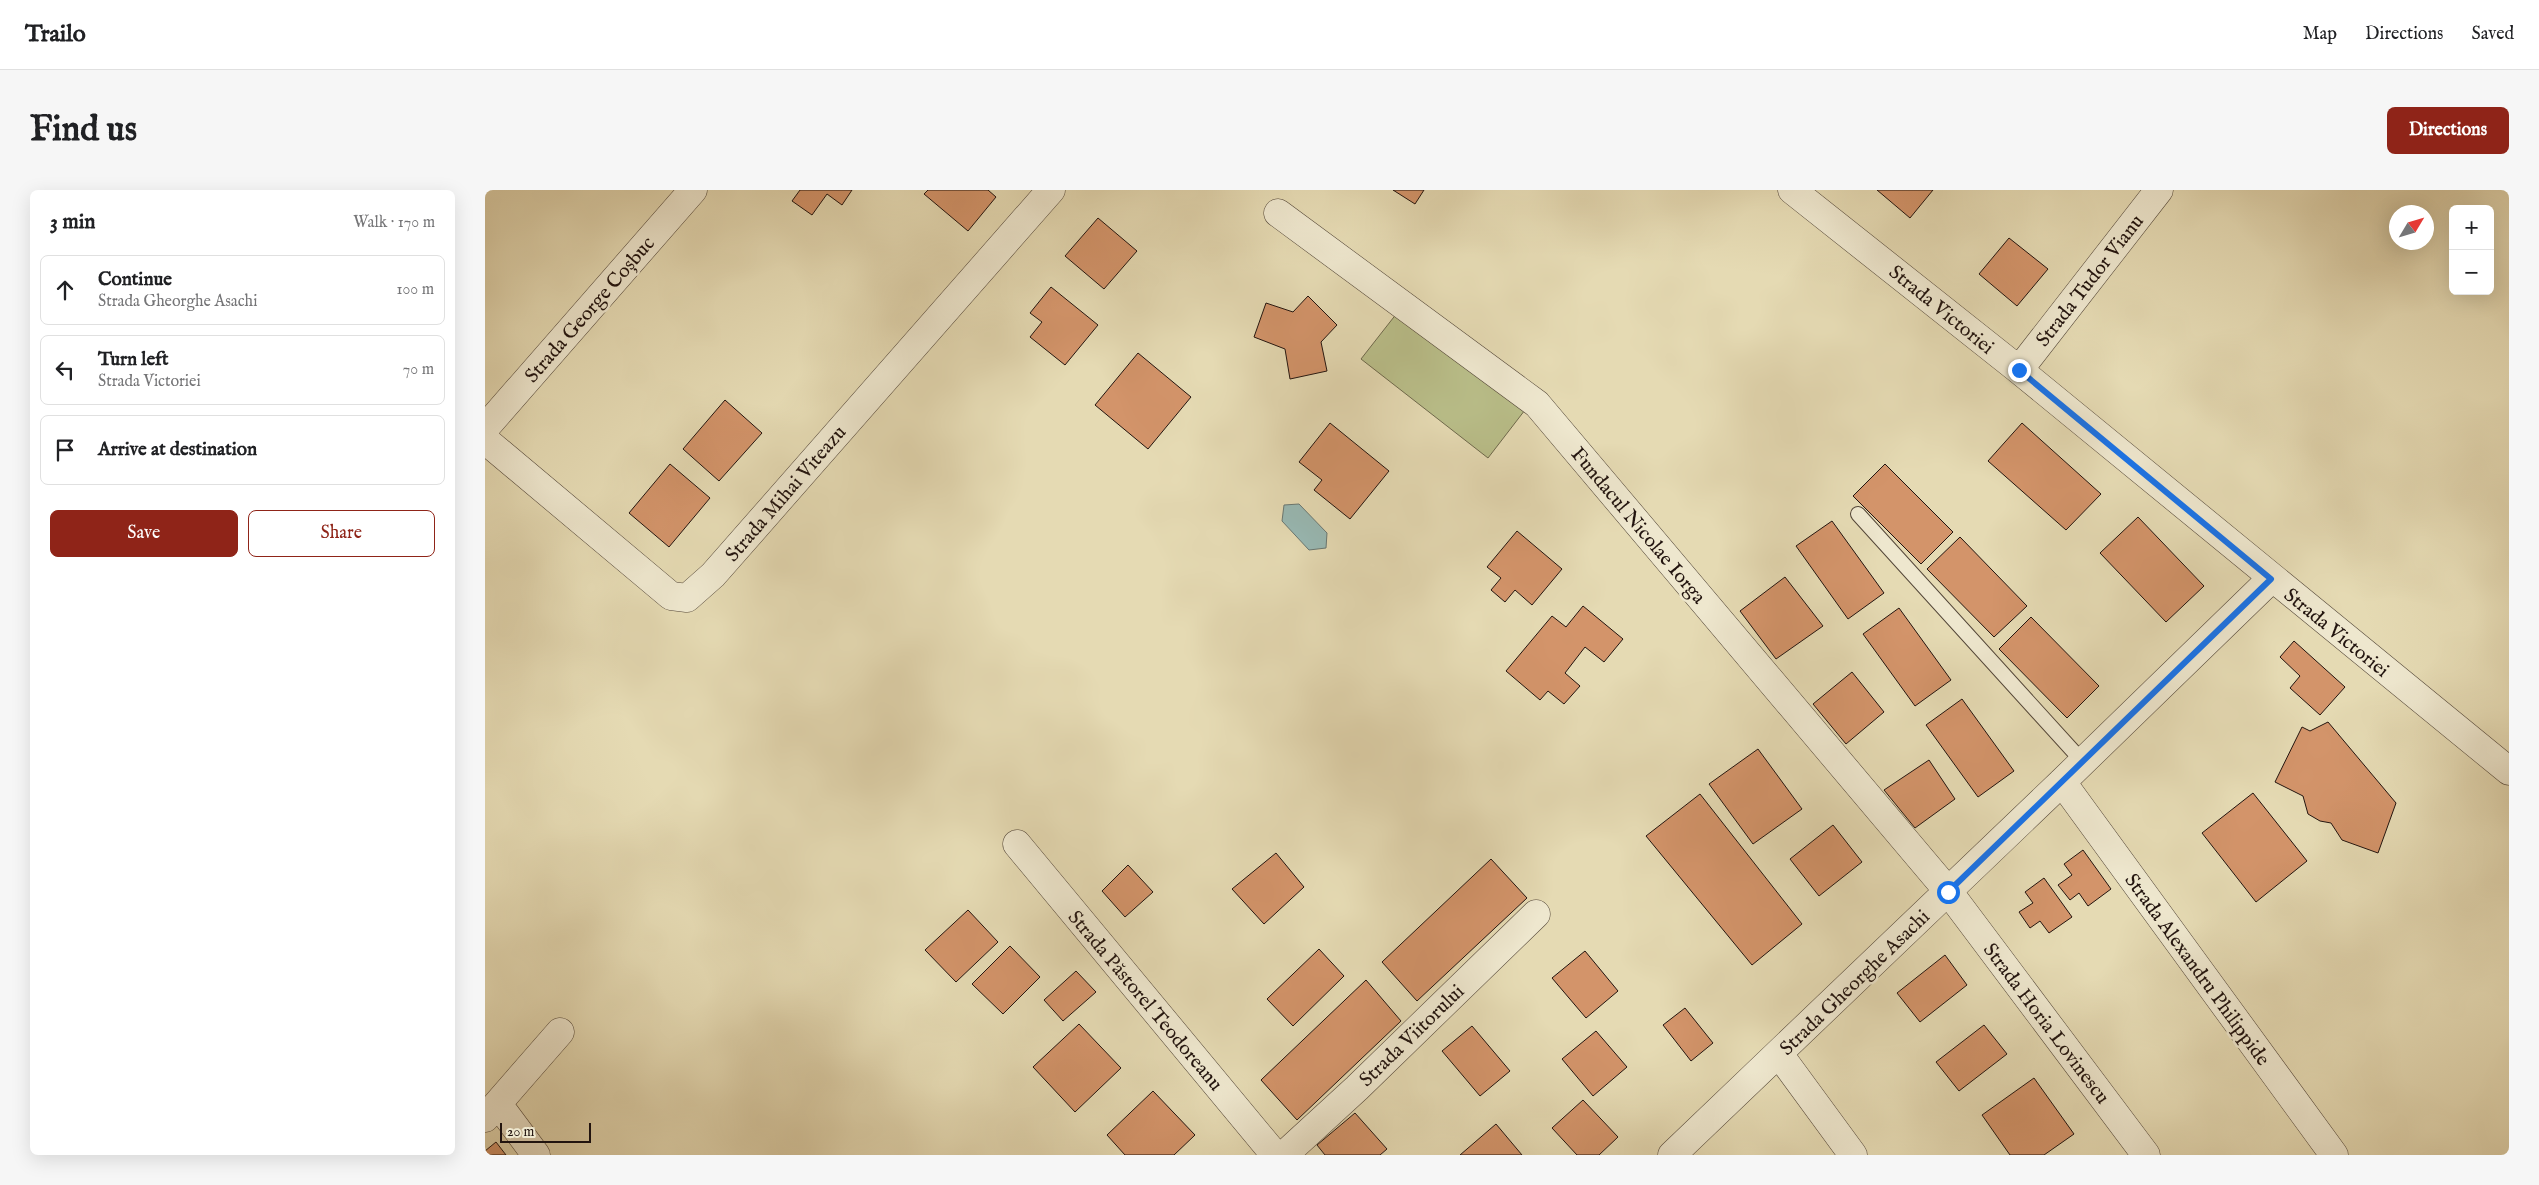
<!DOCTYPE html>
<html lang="en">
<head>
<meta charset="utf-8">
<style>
	:root { --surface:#fff; --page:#f6f6f6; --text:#202124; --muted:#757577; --line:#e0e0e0; --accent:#8f2418 }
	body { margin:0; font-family:"IM FELL English",serif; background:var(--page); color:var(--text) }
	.controls { position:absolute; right:15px; top:15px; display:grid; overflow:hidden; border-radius:8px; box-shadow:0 5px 20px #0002 }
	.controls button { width:45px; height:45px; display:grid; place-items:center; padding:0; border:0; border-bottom:1px solid var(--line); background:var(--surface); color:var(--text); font:25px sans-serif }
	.compass { position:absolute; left:1904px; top:15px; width:45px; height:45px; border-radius:50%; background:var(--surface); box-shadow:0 5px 20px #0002; rotate:52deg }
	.scale { position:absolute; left:15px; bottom:12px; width:91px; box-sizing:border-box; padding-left:5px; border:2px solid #22140f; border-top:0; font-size:14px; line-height:18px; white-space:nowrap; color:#22140f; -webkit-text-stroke:4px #eee7ce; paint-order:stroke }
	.stop { position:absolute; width:15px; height:15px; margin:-11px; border:4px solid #1a73e8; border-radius:50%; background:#fff }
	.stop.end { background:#1a73e8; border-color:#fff; box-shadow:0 1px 5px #0008 }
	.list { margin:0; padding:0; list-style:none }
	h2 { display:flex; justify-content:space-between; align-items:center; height:65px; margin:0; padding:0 20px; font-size:21px }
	h2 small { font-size:16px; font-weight:400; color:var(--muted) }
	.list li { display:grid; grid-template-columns:32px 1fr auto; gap:15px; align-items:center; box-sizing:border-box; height:70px; margin:0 10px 10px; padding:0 10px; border:1px solid var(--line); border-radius:8px }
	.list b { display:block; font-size:19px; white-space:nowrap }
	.list p { margin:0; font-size:16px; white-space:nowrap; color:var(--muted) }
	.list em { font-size:16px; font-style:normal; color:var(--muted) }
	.actions { display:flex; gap:10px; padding:15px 20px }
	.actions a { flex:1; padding:11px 0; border:1px solid var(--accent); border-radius:8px; text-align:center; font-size:18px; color:var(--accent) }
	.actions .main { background:var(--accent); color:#fff }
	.icon { flex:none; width:28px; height:28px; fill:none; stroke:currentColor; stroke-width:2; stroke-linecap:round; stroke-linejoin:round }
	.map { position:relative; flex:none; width:2024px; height:965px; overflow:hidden; border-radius:8px }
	header { display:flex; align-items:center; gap:30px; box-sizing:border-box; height:70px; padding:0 25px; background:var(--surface); border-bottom:1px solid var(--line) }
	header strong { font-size:24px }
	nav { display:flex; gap:28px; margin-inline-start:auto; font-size:18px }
	.intro { display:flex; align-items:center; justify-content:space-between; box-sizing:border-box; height:120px; padding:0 30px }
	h1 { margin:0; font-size:35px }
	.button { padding:12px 22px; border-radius:8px; background:var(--accent); color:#fff; font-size:18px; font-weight:700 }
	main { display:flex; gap:30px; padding:0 30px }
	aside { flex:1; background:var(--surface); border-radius:8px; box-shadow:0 5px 20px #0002 }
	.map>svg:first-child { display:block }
</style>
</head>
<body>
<header>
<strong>Trailo</strong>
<nav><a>Map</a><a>Directions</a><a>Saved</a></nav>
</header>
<div class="intro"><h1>Find us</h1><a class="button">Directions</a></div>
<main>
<aside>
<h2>3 min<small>Walk · 170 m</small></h2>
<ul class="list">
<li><svg class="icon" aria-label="ahead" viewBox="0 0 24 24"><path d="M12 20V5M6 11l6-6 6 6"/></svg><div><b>Continue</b><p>Strada Gheorghe Asachi</p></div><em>100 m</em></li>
<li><svg class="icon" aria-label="left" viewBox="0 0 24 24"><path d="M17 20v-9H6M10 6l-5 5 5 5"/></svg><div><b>Turn left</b><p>Strada Victoriei</p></div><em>70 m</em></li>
<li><svg class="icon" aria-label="arrive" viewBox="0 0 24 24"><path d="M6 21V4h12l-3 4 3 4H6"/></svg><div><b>Arrive at destination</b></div></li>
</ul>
<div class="actions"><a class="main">Save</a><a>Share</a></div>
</aside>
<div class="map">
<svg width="2024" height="965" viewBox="0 0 2024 965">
	<rect width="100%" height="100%" fill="#e5dab3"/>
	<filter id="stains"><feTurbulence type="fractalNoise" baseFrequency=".004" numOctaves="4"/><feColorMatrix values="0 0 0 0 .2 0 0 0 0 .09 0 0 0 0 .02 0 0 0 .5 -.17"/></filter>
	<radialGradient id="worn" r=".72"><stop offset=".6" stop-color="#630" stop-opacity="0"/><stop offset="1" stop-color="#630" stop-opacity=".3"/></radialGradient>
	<path fill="#b9be89" stroke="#6e694c" d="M923,109L1050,207L1003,268L876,169Z"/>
	<path fill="#98b9b4" stroke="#697772" d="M814,314L842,343L841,358L824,360L797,331L799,315Z"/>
	<path fill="#d3946a" stroke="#22140f" d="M315,0H367L357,15L342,4L327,25L307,11Z
		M443,0H503L511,7L483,41L439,4Z
		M908,0H939L930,14Z
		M1392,0H1448L1425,28Z
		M613,28L652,61L619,99L580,66Z
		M1524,48L1563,79L1532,116L1494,84Z
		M566,97L613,135L580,175L545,147L557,132L545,123Z
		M823,106L852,135L836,152L842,181L805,189L800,159L769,147L781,113L808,122Z
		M653,163L706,207L663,259L610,215Z
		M240,210L277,243L234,291L198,259Z
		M845,233L904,281L865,329L829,300L837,290L814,272Z
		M1537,233L1616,304L1581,340L1503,271Z
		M185,274L225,308L184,357L144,323Z
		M1400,274L1468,342L1436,374L1368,306Z
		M1653,327L1719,396L1681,432L1615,363Z
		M1347,331L1399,403L1363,429L1311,356Z
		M1032,341L1077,379L1047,415L1030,400L1020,412L1006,400L1016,388L1002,377Z
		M1475,347L1542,416L1509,447L1442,379Z
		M1300,387L1338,436L1291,469L1255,421Z
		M1098,416L1138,449L1119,472L1100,457L1080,483L1095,496L1079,514L1063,501L1055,510L1021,481L1067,426L1081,437Z
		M1414,418L1466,490L1430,516L1378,444Z
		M1546,427L1614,496L1582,528L1514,459Z
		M1809,451L1860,497L1835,525L1805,498L1815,486L1795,467Z
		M1367,482L1399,522L1361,554L1328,514Z
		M1477,509L1529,581L1493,607L1441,535Z
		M1843,532L1911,613L1893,663L1857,650L1846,633L1835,631L1823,624L1818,606L1790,592L1817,537L1825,541Z
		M1273,559L1317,619L1268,654L1224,594Z
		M1444,570L1470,609L1430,638L1399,600Z
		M1768,603L1822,671L1771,712L1717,643Z
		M1215,604L1317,734L1267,775L1161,646Z
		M1348,635L1377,672L1334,706L1305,669Z
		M1598,660L1626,699L1603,716L1594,703L1585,710L1573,695L1587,685L1579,674Z
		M791,663L819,697L779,734L747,699Z
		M1006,669L1042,708L932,811L897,772Z
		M643,675L668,702L640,727L617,701Z
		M1559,688L1587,727L1564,743L1555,731L1545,738L1534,722L1548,713L1540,702Z
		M483,720L513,752L471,792L440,760Z
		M525,756L555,787L518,824L487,794Z
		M834,759L859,786L808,836L782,809Z
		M1100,761L1133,801L1101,828L1067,788Z
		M1460,765L1482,795L1435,832L1412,803Z
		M591,781L611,802L578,831L559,810Z
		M881,790L916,831L812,930L776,890Z
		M1200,818L1228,853L1206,871L1178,835Z
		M594,834L636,878L590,922L548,877Z
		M1499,835L1522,864L1474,901L1451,872Z
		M987,836L1025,881L995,906L957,861Z
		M1111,841L1142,877L1108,906L1077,869Z
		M1549,888L1589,944L1559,965H1525L1497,925Z
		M668,901L710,945L689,965H640L622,945Z
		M1098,910L1133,947L1114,965H1092L1067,938Z
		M870,923L902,959L895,965H840L832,955Z
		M1011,934L1037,965H975Z
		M11,952L21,965H0V961Z"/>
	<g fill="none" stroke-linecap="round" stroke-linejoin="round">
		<defs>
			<path id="service" d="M1373,324L1598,572"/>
			<path id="minor" d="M1307,0L1534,180L2024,581
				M793,23L1052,214L1463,701L1661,965
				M1534,180L1674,0
				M0,238L208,0
				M0,250L186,406L202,408L228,385L566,0
				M1577,592L1849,965
				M532,654L790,965
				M1294,864L1368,965
				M13,914L51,965
				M0,928L75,842
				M799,965L872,898L1051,724
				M1187,965L1577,592L1786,389"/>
		</defs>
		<use href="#service" stroke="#534638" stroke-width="16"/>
		<use href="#minor" stroke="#534638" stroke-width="29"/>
		<use href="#service" stroke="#eee7ce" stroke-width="14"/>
		<use href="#minor" stroke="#eee7ce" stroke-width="28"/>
	</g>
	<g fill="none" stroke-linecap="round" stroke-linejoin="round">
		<path stroke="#1a73e8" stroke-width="6" d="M1463,702L1786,389L1534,180"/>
	</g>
	<g text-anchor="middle" stroke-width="5" stroke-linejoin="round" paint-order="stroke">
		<g font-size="20" fill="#22140f" stroke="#eee7ce">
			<text transform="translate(1604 90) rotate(-52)" y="7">Strada Tudor Vianu</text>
			<text transform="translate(104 119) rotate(-49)" y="7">Strada George Coșbuc</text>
			<text transform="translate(1457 119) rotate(39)" y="7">Strada Victoriei</text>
			<text transform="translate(300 303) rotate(-49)" y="7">Strada Mihai Viteazu</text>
			<text transform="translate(1154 335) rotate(50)" y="7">Fundacul Nicolae Iorga</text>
			<text transform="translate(1852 442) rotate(39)" y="7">Strada Victoriei</text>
			<text transform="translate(1713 779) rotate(54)" y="7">Strada Alexandru Philippide</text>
			<text transform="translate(1369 792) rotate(-44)" y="7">Strada Gheorghe Asachi</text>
			<text transform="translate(661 810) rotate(50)" y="7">Strada Păstorel Teodoreanu</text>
			<text transform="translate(1562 833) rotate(53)" y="7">Strada Horia Lovinescu</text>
			<text transform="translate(926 845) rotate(-44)" y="7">Strada Viitorului</text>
		</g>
	</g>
	<rect width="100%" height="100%" filter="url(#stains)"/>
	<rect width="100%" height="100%" fill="url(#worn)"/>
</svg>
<div class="controls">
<button>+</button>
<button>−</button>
</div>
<svg class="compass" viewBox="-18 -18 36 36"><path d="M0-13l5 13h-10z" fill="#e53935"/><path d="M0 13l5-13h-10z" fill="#757577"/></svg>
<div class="scale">20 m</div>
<div class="stop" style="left:1463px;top:702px"></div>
<div class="stop end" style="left:1534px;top:180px"></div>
</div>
</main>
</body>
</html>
